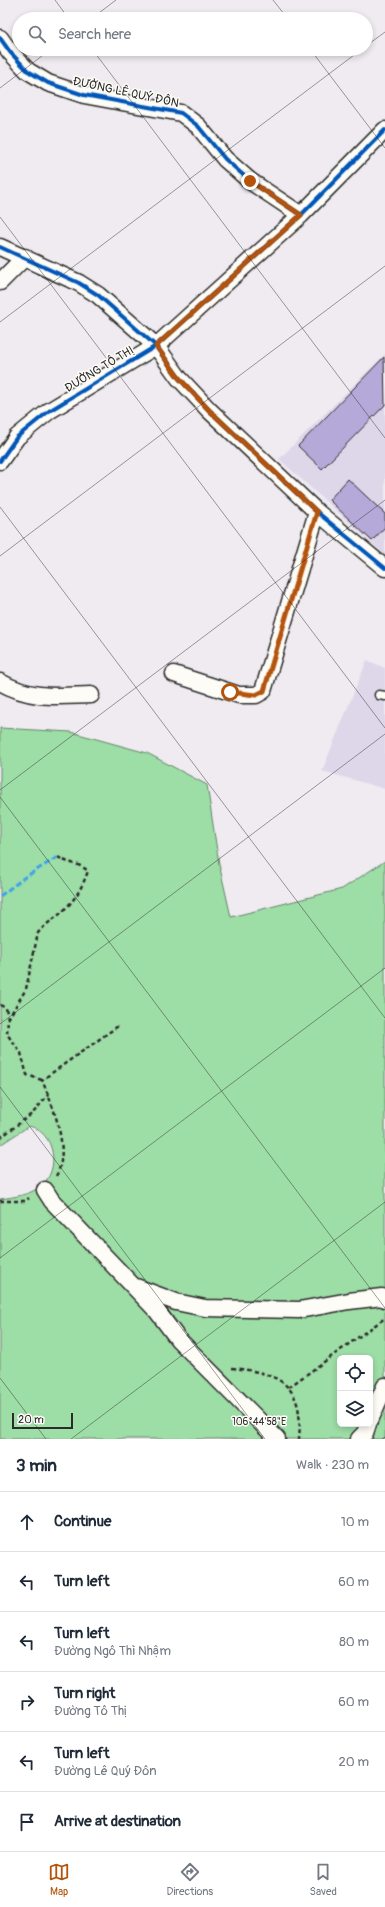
<!DOCTYPE html>
<html lang="en">
<head>
<meta charset="utf-8">
<style>
	:root { --surface:#fff; --page:#f2f2f3; --text:#1f2937; --muted:#747a83; --line:#e0e1e3; --accent:#b45309 }
	body { margin:0; font-family:Pangolin,sans-serif; background:var(--page); color:var(--text) }
	.controls { position:absolute; right:12px; bottom:12px; display:grid; overflow:hidden; border-radius:6px; box-shadow:0 2px 6px #0003 }
	.controls button { width:36px; height:36px; display:grid; place-items:center; padding:0; border:0; border-bottom:1px solid var(--line); background:var(--surface); color:var(--text); font:20px sans-serif }
	.scale { position:absolute; left:12px; bottom:10px; width:61px; box-sizing:border-box; padding-left:4px; border:2px solid #2b2b2b; border-top:0; font-size:11px; line-height:14px; white-space:nowrap; color:#2b2b2b; -webkit-text-stroke:3px #fdfcf7; paint-order:stroke }
	.stop { position:absolute; width:12px; height:12px; margin:-9px; border:3px solid #b45309; border-radius:50%; background:#fff }
	.stop.end { background:#b45309; border-color:#fff; box-shadow:0 1px 4px #0008 }
	.list { margin:0; padding:0; list-style:none }
	h2 { display:flex; justify-content:space-between; align-items:center; height:52px; margin:0; padding:0 16px; font-size:17px }
	h2 small { font-size:13px; font-weight:400; color:var(--muted) }
	.list li { display:grid; grid-template-columns:26px 1fr auto; gap:12px; align-items:center; box-sizing:border-box; height:60px; padding:0 16px; border-top:1px solid var(--line) }
	.list b { display:block; font-size:15px; white-space:nowrap }
	.list p { margin:0; font-size:13px; white-space:nowrap; color:var(--muted) }
	.list em { font-size:13px; font-style:normal; color:var(--muted) }
	.icon { flex:none; width:22px; height:22px; fill:none; stroke:currentColor; stroke-width:2; stroke-linecap:round; stroke-linejoin:round }
	.map { position:relative; flex:none; width:385px; height:1439px; overflow:hidden }
	.search { position:absolute; background:var(--surface); box-shadow:0 2px 6px #0003; left:12px; right:12px; top:12px; height:44px; display:flex; align-items:center; gap:10px; box-sizing:border-box; padding:0 14px; border-radius:22px; color:var(--muted); font-size:15px }
	.sheet { height:412px; background:var(--surface) }
	nav { display:flex; justify-content:space-around; align-items:center; box-sizing:border-box; height:56px; border-top:1px solid var(--line); background:var(--surface); font-size:11px; color:var(--muted) }
	nav a { display:grid; justify-items:center; gap:2px }
	nav .on { color:var(--accent) }
	.map>svg:first-child { display:block }
</style>
</head>
<body>
<div class="map">
<svg width="385" height="1439" viewBox="0 0 385 1439">
	<rect width="100%" height="100%" fill="#efebf1"/>
	<filter id="ink" filterUnits="userSpaceOnUse"><feTurbulence type="fractalNoise" baseFrequency=".025" numOctaves="2"/><feDisplacementMap in="SourceGraphic" scale="8" xChannelSelector="R" yChannelSelector="G"/><feConvolveMatrix kernelMatrix="1 2 1 2 8 2 1 2 1" color-interpolation-filters="sRGB"/></filter>
	<g filter="url(#ink)">
		<path fill="#ded7ea" d="M385,354V555L279,459Z
			M367,660L385,668V789L322,771Z"/>
		<path fill="#9ddda6" stroke="#648468" fill-rule="evenodd" d="M0,728L71,732L147,753L207,785L219,864L231,917L342,889L385,861V1439H0V1199C14,1197 30,1195 41,1186C61,1170 55,1132 29,1126L0,1145ZM340,1358H370V1424H340Z"/>
		<path fill="#b5a9d9" stroke="#2b2b2b" d="M384,357L385,405L322,469L298,446Z
			M348,479L385,514V527L372,541L329,500Z"/>
		<g fill="none" stroke-linecap="round" stroke-linejoin="round">
			<defs>
				<path id="lane" d="M379,695L385,696"/>
				<path id="street" d="M0,38L10,52L28,71L48,83L84,95L181,113L198,126L225,159L250,181L301,215
					M0,247L79,283L98,295L156,346L179,378L209,410L317,512L385,568
					M0,282L25,257
					M0,461L17,437L49,411L156,346L301,215L385,130
					M174,674L239,695H256L263,691L317,512
					M0,682C32,700 57,696 91,695
					M45,1190L52,1201L157,1311L178,1339L277,1439
					M136,1287L176,1302L205,1308L299,1310L349,1301L382,1297L385,1299
					M370,1420L385,1386
					M359,1439L365,1433L368,1424"/>
			</defs>
			<use href="#lane" stroke="#2b2b2b" stroke-width="11"/>
			<use href="#street" stroke="#2b2b2b" stroke-width="19"/>
			<path stroke="#2b2b2b" stroke-width="2.5" stroke-dasharray="4 3" stroke-linecap="butt" d="M0,1005L6,1008L8,1019L7,1034L21,1053L27,1075L42,1080
				M8,1019L26,989L38,933C46,923 57,918 66,908C77,897 83,885 88,871C76,861 70,865 58,857
				M0,1138L33,1113L48,1095
				M56,1176C71,1150 53,1106 42,1080L118,1026
				M0,1201H25L29,1198
				M232,1368C282,1373 304,1386 299,1439
				M289,1387L385,1318"/>
			<use href="#lane" stroke="#fdfcf7" stroke-width="8"/>
			<use href="#street" stroke="#fdfcf7" stroke-width="16"/>
			<path stroke="#3ea3eb" stroke-width="3" stroke-dasharray="6 3" stroke-linecap="butt" d="M0,896L25,877L58,857"/>
			<defs>
				<path id="cycleway" d="M0,38L10,52L28,71L48,83L84,95L181,113L198,126L225,159L250,181L301,215
					M0,247L79,283L98,295L156,346L179,378L209,410L317,512L385,568
					M0,461L17,437L49,411L156,346L301,215L385,130"/>
			</defs>
			<use href="#cycleway" stroke="#fdfcf7" stroke-width="6"/>
			<use href="#cycleway" stroke="#0057b8" stroke-width="4"/>
		</g>
	</g>
	<g fill="none" stroke-linecap="round" stroke-linejoin="round" filter="url(#ink)">
		<path stroke="#b45309" stroke-width="5" d="M230,692L256,695L264,691L317,512L209,410L179,378L156,346L301,215L250,181"/>
	</g>
	<path fill="none" stroke="#2b2b2b" stroke-width="1" stroke-opacity="0.45" d="M55,0L69,19M273,0L288,19M91,19L116,0M366,46L385,32M92,49L385,438M310,49L385,148M0,88L51,49M0,217L385,728M0,322L362,49M0,507L385,1018M0,556L385,266M0,790L385,500M0,797L385,1308M0,1024L385,734M0,1087L265,1439M0,1258L385,968M0,1378L46,1439M71,1439L385,1202M382,1439L385,1437"/>
	<g text-anchor="middle" stroke-width="3" stroke-linejoin="round" paint-order="stroke">
		<g font-size="12" fill="#2b2b2b" stroke="#fdfcf7">
			<text transform="translate(126 92) rotate(12)" y="4">ĐƯỜNG LÊ QUÝ ĐÔN</text>
			<text transform="translate(99 369) rotate(-31)" y="4">ĐƯỜNG TÔ THỊ</text>
		</g>
	</g>
	<g font-size="10" text-anchor="middle" fill="#2b2b2b" stroke="#fdfcf7" stroke-width="3" stroke-linejoin="round" paint-order="stroke">
		<text x="259" y="1425">106°44'58"E</text>
	</g>
</svg>
<div class="controls">
<button><svg class="icon" aria-label="locate" viewBox="0 0 24 24"><circle cx="12" cy="12" r="6"/><path d="M12 2v4M12 18v4M2 12h4M18 12h4"/></svg></button>
<button><svg class="icon" aria-label="layers" viewBox="0 0 24 24"><path d="M12 4l9 5-9 5-9-5zM3 14l9 5 9-5"/></svg></button>
</div>
<div class="scale">20 m</div>
<div class="stop" style="left:230px;top:692px"></div>
<div class="stop end" style="left:250px;top:181px"></div>
<div class="search"><svg class="icon" aria-label="search" viewBox="0 0 24 24"><circle cx="10" cy="10" r="6"/><path d="M15 15l6 6"/></svg>Search here</div>
</div>
<section class="sheet">
<h2>3 min<small>Walk · 230 m</small></h2>
<ul class="list">
<li><svg class="icon" aria-label="ahead" viewBox="0 0 24 24"><path d="M12 20V5M6 11l6-6 6 6"/></svg><div><b>Continue</b></div><em>10 m</em></li>
<li><svg class="icon" aria-label="left" viewBox="0 0 24 24"><path d="M17 20v-9H6M10 6l-5 5 5 5"/></svg><div><b>Turn left</b></div><em>60 m</em></li>
<li><svg class="icon" aria-label="left" viewBox="0 0 24 24"><path d="M17 20v-9H6M10 6l-5 5 5 5"/></svg><div><b>Turn left</b><p>Đường Ngô Thì Nhậm</p></div><em>80 m</em></li>
<li><svg class="icon" aria-label="right" viewBox="0 0 24 24"><path d="M7 20v-9h11M14 6l5 5-5 5"/></svg><div><b>Turn right</b><p>Đường Tô Thị</p></div><em>60 m</em></li>
<li><svg class="icon" aria-label="left" viewBox="0 0 24 24"><path d="M17 20v-9H6M10 6l-5 5 5 5"/></svg><div><b>Turn left</b><p>Đường Lê Quý Đôn</p></div><em>20 m</em></li>
<li><svg class="icon" aria-label="arrive" viewBox="0 0 24 24"><path d="M6 21V4h12l-3 4 3 4H6"/></svg><div><b>Arrive at destination</b></div></li>
</ul>
</section>
<nav>
<a class="on"><svg class="icon" aria-label="map" viewBox="0 0 24 24"><path d="M3 6l6-2 6 2 6-2v14l-6 2-6-2-6 2zM9 4v14M15 6v14"/></svg>Map</a>
<a><svg class="icon" aria-label="directions" viewBox="0 0 24 24"><path d="M12 3l9 9-9 9-9-9zM9 14v-3h6M13 9l2 2-2 2"/></svg>Directions</a>
<a><svg class="icon" aria-label="saved" viewBox="0 0 24 24"><path d="M7 4h10v16l-5-4-5 4z"/></svg>Saved</a>
</nav>
</body>
</html>
